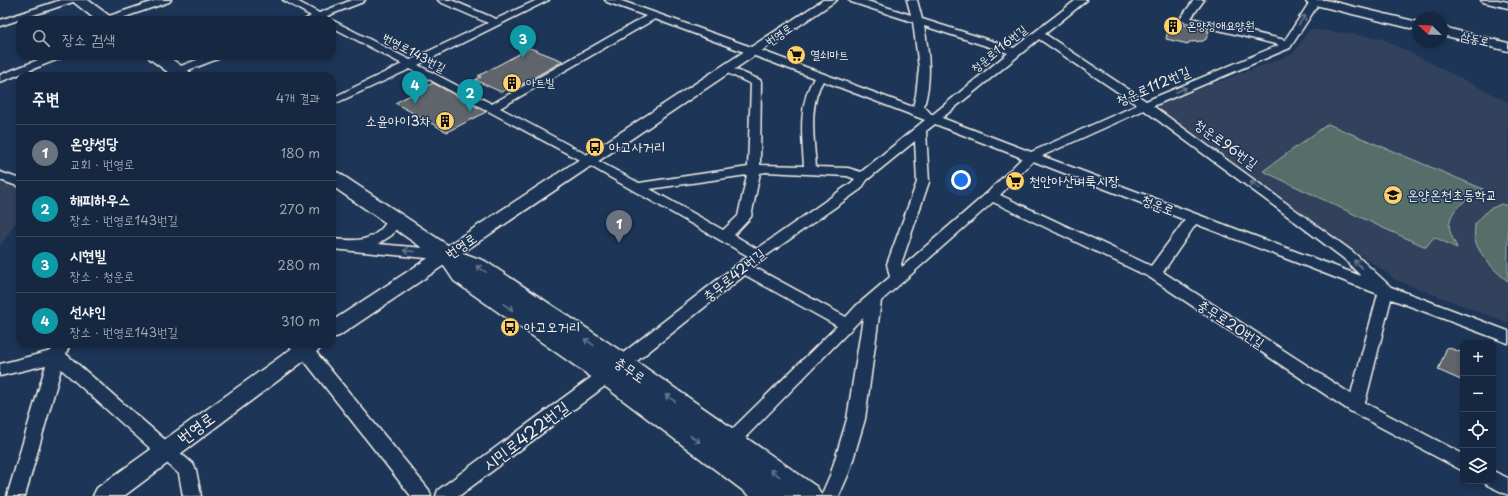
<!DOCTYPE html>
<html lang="ko">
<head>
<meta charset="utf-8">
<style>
	:root { --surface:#162841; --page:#23344c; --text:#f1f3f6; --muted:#9ea6b1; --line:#35445a; --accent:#8abfa5 }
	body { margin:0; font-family:"Playpen Sans","Poor Story",sans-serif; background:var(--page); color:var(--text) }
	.controls { position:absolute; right:12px; bottom:12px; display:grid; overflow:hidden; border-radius:8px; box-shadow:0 2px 6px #0003 }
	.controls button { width:36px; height:36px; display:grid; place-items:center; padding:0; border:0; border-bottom:1px solid var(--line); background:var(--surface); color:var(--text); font:20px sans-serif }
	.compass { position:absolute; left:1412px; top:12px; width:36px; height:36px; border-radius:50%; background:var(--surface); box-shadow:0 2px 6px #0003; rotate:293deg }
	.you { position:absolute; left:961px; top:180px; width:14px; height:14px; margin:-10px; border:3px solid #fff; border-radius:50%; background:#1a73e8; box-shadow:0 0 0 6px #1a73e833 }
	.badge { display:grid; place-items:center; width:26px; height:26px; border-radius:50%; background:var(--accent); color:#fff; font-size:13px; font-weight:700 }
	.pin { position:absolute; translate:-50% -33px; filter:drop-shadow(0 1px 2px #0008) }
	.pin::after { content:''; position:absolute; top:21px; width:14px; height:12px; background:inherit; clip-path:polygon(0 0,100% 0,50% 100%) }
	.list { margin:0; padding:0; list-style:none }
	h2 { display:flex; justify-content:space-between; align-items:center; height:52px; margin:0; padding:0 16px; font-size:17px }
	h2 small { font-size:13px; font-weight:400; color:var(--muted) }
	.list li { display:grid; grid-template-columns:26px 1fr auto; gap:12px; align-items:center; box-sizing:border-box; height:56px; padding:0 16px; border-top:1px solid var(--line) }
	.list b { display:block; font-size:15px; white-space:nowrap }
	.list p { margin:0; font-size:13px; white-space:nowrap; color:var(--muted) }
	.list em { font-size:13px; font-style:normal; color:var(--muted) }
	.icon { flex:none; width:22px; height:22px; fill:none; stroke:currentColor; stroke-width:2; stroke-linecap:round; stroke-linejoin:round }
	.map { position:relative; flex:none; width:1508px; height:496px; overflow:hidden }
	.search { position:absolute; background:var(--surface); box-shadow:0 2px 6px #0003; left:16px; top:16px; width:320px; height:44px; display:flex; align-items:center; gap:10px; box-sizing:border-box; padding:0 14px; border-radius:12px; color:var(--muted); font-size:15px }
	.panel { position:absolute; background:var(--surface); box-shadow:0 2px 6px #0003; left:16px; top:72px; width:320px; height:276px; border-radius:12px }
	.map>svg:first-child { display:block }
</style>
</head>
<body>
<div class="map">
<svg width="1508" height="496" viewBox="0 0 1508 496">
	<rect width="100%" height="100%" fill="#1d3557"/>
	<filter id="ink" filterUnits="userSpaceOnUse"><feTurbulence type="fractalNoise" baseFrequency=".025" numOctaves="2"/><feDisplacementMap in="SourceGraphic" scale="8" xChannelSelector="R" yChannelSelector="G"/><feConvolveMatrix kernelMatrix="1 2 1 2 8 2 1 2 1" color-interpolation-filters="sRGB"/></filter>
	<g filter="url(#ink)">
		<path fill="#31435d" d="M1310,29L1381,38L1508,102V323L1396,280L1160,111L1159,104L1293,54Z
			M0,181L20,189V219H18L0,246Z"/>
		<path fill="#566e6b" stroke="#a5b0aa" d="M1328,124L1483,189C1471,197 1453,206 1450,221C1447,230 1454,240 1457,248L1434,237L1426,247L1381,227L1263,171Z
			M1501,204L1508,206V281C1497,274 1478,253 1475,240C1474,235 1475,229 1475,224L1488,210Z"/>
		<path fill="#5f656a" stroke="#f4f1e8" d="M1170,21L1209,31L1206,39L1203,41L1189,42L1188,44L1166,39Z
			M530,48L563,61L510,91L507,89L501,92L475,80L481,77L478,76Z
			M433,83L486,112L447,132L395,103Z
			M1447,347L1463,353V381L1438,370Z"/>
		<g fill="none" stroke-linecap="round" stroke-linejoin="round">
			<defs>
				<path id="minor" d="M61,0H75L73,2L0,26V20Z
					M157,0H171L169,2L116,20H101L103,18Z
					M283,0H295L319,13L352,0H365L363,2L327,16L328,20H304L311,16Z
					M438,0H451L496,19L537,0H549L418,65L492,104L646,16L607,2L605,0H619L757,49L913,107L916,95L919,68L913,22L851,2L849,0H864L911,15L907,0H917L922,19L1014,48L1076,0H1087L1045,34L1146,101L1279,45L1182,21L1180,19L1194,0H1204L1191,18L1285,40L1311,0H1321L1290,48L1153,106L1353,252L1391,287L1508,331V343L1391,299L1365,403L1463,454V471L1350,411L1149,277L993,202L881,301L865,419L849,473L839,496H821L831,473L847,419L863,317L732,451L726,454L720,451L717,446L720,441L837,326L745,275L613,380L459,496H436L438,490L601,370L748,256L585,163L410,69L332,105V98L402,64L332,27V20L410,60L488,23L440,2ZM655,19L814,78C798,104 802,137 804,166L760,165L761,82L760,80L727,66L722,69L723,71L751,84L748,167L639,183L500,108ZM924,26L1008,53L932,115L924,106C932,79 929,53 924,26ZM1039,39L1137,105L1031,152L942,118ZM823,81L925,120L861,172L848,168L816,167C814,140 808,105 823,81ZM1144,110L1277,208L1343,258L1361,276L1042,156ZM935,124L1022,158L987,193L902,267L901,264L929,182L926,131ZM915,141L917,182L887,264L890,277L856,306L846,317L754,267L763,258L861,189L867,180ZM1033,161L1185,220L1151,266L1000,195ZM766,172L847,176L855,179L851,183L757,249L734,235L751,217L760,173ZM747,175L738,216L723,230L650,189ZM1196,224L1378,294L1351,394L1163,272Z
					M1481,0H1498L1508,2V8L1483,2Z
					M48,56H62L61,58L0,82V75Z
					M207,56H221L220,58L181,73L177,74L172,71L173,69Z
					M0,172L20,179V187L0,180Z
					M388,210L393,211L400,223L392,235L378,244L447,250L452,252L454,255L452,258L447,260L332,249V239C354,241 372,243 386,223L381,214L383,211Z
					M54,344H70L66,354L193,464L196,470L201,496H183L179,474L61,369L25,496H7L46,365L0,376V364L51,351Z
					M289,344H308L311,346L429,490L431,496H411L299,354L291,348Z
					M1493,471L1508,478V495L1487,485L1485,481H1493Z"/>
				<path id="tertiary" d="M823,0H837L339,336L332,338V321Z
					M1305,0H1326L1418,22V30L1307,3Z
					M1442,27L1508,43V51L1442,35Z
					M298,344H323L320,349L124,496H93L97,488Z"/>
				<path id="primary" d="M71,0H88L111,17L114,20H96Z
					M148,56H167L190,72L192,76H173L150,59Z
					M332,171L339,173L455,250L485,261L630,357L817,487L822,496H750L607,388L454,281L440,260L332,186Z"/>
			</defs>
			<use href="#minor" stroke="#f4f1e8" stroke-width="3"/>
			<use href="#tertiary" stroke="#f4f1e8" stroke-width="3"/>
			<use href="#primary" stroke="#f4f1e8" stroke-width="3"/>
			<use href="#minor" fill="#1d3557" fill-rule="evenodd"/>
			<use href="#tertiary" fill="#1d3557" fill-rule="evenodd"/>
			<use href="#primary" fill="#1d3557" fill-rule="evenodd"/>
		</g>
		<defs><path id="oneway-shaft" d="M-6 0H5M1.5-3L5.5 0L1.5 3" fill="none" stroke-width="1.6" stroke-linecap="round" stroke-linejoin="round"/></defs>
		<g stroke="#68778a">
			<use href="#oneway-shaft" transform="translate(1302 20) rotate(-55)"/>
			<use href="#oneway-shaft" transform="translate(1181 90) rotate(-23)"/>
			<use href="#oneway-shaft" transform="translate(1255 185) rotate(-144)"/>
			<use href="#oneway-shaft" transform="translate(409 251) rotate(-174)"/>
			<use href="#oneway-shaft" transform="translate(1358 264) rotate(-137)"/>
			<use href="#oneway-shaft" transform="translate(481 269) rotate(-148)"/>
			<use href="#oneway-shaft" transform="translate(508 307) rotate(35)"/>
			<use href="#oneway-shaft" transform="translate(589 342) rotate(-146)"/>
			<use href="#oneway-shaft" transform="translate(670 398) rotate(-145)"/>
			<use href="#oneway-shaft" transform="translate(695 439) rotate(36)"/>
			<use href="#oneway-shaft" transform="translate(775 473) rotate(-144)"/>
		</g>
	</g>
	<defs>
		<symbol id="building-disc" viewBox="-11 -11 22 22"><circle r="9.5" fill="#ffd166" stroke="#1d3557"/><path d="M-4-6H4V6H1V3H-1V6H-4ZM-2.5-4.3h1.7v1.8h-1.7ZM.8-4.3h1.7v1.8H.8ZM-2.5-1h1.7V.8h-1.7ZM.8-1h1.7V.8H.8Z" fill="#111"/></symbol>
		<symbol id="supermarket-disc" viewBox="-11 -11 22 22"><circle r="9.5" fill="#ffd166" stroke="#1d3557"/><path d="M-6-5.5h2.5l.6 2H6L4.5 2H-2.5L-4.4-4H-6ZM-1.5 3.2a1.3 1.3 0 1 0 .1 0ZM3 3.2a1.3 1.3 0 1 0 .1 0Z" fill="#111"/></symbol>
		<symbol id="bus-disc" viewBox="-11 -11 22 22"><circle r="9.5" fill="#ffd166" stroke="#1d3557"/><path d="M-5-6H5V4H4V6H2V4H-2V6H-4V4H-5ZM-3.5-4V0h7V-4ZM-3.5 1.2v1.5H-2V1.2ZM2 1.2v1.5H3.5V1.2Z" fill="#111"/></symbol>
		<symbol id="school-disc" viewBox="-11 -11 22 22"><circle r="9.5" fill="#ffd166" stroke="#1d3557"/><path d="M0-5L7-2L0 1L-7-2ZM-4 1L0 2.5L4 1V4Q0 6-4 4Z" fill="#111"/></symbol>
	</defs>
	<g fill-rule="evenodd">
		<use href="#building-disc" x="1162" y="15" width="22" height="22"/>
		<use href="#supermarket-disc" x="785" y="44" width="22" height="22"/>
		<use href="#building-disc" x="501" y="72" width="22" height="22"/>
		<use href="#building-disc" x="434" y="110" width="22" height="22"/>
		<use href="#bus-disc" x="584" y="136" width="22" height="22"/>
		<use href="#supermarket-disc" x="1004" y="170" width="22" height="22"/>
		<use href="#school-disc" x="1382" y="184" width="22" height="22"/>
		<use href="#bus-disc" x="499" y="316" width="22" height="22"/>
	</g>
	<g text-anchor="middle" stroke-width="3" stroke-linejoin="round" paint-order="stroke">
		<g font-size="12" fill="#f4f1e8" stroke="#1d3557" text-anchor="start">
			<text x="1187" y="30">온양정애요양원</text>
			<text x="810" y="59">열쇠마트</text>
			<text x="526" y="87">아트빌</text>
		</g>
		<g font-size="12" fill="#f4f1e8" stroke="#1d3557">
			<text transform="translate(779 35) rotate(-34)" y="4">번영로</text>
			<text transform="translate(1475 39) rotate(14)" y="4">삼동로</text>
			<text transform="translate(999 49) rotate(-39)" y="4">청운로116번길</text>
			<text transform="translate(414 53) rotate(28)" y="4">번영로143번길</text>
		</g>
		<g font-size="14" fill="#f4f1e8" stroke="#1d3557">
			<text transform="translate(1153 86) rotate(-23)" y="5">청운로112번길</text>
			<text transform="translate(1226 144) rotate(36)" y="5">청운로96번길</text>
			<text transform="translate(1158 205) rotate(21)" y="5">청운로</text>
			<text transform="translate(461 246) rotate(-34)" y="5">번영로</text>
			<text transform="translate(734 275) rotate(-39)" y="5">충무로42번길</text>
			<text transform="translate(1231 324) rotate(33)" y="5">충무로20번길</text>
			<text transform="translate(630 370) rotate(35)" y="5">충무로</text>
		</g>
		<g font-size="14" fill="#f4f1e8" stroke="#1d3557" text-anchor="start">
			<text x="431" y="126" text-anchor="end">소윤아이3차</text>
			<text x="609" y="152">아고사거리</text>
			<text x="1029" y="186">천안아산벼룩시장</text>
			<text x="1407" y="200">온양온천초등학교</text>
			<text x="524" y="332">아고오거리</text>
		</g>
		<g font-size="17" fill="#f4f1e8" stroke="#1d3557">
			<text transform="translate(196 428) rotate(-36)" y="6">번영로</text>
			<text transform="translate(526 436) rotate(-37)" y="6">시민로422번길</text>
		</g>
	</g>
</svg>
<div class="controls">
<button>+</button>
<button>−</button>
<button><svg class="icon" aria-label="locate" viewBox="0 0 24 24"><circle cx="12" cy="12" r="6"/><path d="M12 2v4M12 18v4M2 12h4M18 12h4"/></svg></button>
<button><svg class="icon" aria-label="layers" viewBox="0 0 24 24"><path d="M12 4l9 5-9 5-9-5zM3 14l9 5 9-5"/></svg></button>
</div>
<svg class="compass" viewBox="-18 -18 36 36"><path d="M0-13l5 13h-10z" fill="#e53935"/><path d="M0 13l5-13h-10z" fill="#9ea6b1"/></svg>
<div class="you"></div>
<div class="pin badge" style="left:619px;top:243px;background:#6b7280">1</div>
<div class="pin badge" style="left:470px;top:112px;background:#0f9aa8">2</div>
<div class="pin badge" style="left:523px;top:58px;background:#0f9aa8">3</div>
<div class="pin badge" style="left:415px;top:104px;background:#0f9aa8">4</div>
<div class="search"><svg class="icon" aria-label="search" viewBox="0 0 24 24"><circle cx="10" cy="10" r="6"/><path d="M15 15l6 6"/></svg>장소 검색</div>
<section class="panel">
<h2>주변<small>4개 결과</small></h2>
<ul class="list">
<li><span class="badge" style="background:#6b7280">1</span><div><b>온양성당</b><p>교회 · 번영로</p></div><em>180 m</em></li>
<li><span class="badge" style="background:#0f9aa8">2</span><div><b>해피하우스</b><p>장소 · 번영로143번길</p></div><em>270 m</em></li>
<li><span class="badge" style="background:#0f9aa8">3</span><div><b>시현빌</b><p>장소 · 청운로</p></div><em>280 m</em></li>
<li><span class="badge" style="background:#0f9aa8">4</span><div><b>선샤인</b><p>장소 · 번영로143번길</p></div><em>310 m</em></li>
</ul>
</section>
</div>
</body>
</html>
